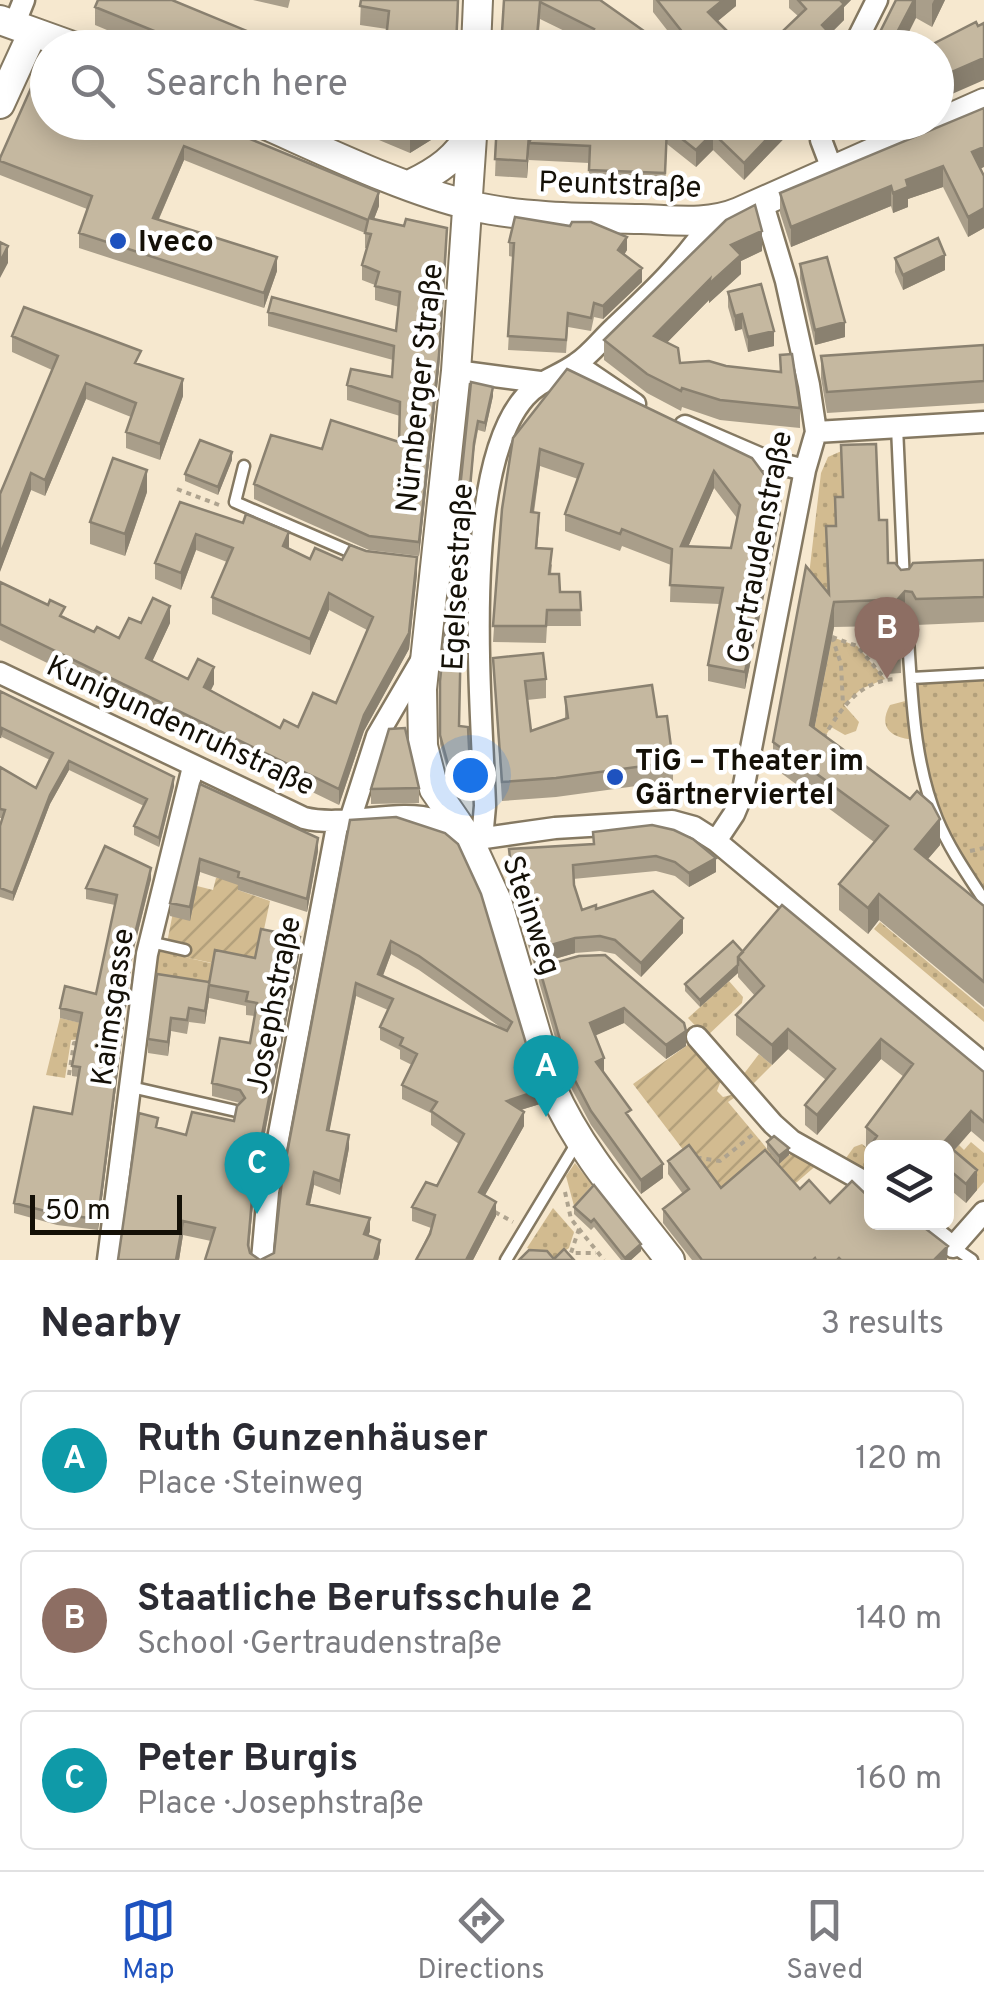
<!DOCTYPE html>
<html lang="en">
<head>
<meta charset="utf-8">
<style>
	:root { --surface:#fff; --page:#f2f2f3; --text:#2b2b33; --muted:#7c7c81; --line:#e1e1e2; --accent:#1e52bf }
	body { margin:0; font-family:Overpass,sans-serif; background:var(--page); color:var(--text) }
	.controls { position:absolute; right:30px; bottom:30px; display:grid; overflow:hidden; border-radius:15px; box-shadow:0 5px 25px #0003 }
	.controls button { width:90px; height:90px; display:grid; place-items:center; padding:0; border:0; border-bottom:2px solid var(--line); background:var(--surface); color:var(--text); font:50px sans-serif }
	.scale { position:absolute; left:30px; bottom:25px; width:152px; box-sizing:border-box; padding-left:10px; border:5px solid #141007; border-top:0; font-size:28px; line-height:35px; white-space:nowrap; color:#141007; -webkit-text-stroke:8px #fff; paint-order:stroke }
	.you { position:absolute; left:470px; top:775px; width:35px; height:35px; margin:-25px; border:8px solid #fff; border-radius:50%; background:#1a73e8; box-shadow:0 0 0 15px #1a73e833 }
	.badge { display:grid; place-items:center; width:65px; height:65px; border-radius:50%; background:var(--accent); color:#fff; font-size:32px; font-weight:700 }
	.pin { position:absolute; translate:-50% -82px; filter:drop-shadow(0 2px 5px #0008) }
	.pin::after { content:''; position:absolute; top:52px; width:35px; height:30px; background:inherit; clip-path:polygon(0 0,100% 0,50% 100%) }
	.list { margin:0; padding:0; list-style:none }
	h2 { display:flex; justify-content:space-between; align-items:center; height:130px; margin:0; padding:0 40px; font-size:42px }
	h2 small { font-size:32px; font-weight:400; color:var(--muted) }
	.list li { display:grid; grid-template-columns:65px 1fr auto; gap:30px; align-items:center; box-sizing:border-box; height:140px; margin:0 20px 20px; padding:0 20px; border:2px solid var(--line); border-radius:15px }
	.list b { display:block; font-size:38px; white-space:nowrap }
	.list p { margin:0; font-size:32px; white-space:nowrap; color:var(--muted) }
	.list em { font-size:32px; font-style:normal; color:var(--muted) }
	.icon { flex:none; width:55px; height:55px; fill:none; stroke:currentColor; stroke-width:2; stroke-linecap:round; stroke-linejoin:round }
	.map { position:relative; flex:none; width:984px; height:1260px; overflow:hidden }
	.search { position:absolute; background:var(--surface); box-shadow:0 5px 25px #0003; left:30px; right:30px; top:30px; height:110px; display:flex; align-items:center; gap:25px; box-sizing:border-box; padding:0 35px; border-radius:55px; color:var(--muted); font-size:38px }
	.sheet { height:610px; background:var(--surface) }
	nav { display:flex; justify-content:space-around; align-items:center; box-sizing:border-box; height:140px; border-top:2px solid var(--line); background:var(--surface); font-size:28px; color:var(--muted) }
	nav a { display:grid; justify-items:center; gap:5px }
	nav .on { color:var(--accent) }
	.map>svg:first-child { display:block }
</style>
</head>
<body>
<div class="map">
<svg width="984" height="1260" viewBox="0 0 984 1260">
	<defs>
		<pattern id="grass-dots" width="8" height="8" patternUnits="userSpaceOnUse" patternTransform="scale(2.5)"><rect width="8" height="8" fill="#d2bb90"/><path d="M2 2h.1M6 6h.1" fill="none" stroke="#b3a07b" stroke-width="1.8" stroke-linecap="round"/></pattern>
		<pattern id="garden-furrows" width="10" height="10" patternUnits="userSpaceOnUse" patternTransform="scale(2.5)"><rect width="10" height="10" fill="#d2bb90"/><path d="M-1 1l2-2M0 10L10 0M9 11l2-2" fill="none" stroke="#b3a07b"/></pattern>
	</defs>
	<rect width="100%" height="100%" fill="#f6e8cf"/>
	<path fill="url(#grass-dots)" d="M846,449L848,590L807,592L821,473L828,457Z
		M832,637L857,646L885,679L861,689L844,705L859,722L856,731L845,735L831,727L814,754L810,751Z
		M984,674V900L936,817L917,740C895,739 876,730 890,705L913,699L912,678Z
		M880,922L984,1009V1022L874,929Z
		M153,950L215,964L208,1005L182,991L147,986Z
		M729,981L743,997L742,1003L706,1037L688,1018Z
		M60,1018L90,1025L106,1037L71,1040L65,1078L46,1075Z
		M759,1054L772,1065L752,1085L743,1075Z
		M971,1142L984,1153V1182L977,1190L964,1179L951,1195L947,1159L959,1145L964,1150Z
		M862,1144L871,1151V1163L867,1170L846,1158L854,1147Z
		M575,1163L592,1185L574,1206L566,1176Z
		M553,1208L574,1232L569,1248L555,1258L527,1248Z"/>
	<path fill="url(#garden-furrows)" d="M244,873L238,890L270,901L255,972L165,953L175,902L189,920L197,886L213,890L216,878Z
		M693,1041L728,1081L720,1083L717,1091L723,1097L731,1095L734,1087L740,1094L728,1102L779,1163L794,1151L819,1163L789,1189L722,1201L633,1084Z"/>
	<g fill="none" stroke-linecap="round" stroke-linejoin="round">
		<defs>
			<path id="lane" d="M897,427L904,582
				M244,466L235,502L360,556
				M438,582L480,586
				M907,625C912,689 912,758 937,819C949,848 967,874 984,900
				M912,678L984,674
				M150,942L185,950
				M131,1087L236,1111
				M953,1247L972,1260
				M506,1260L578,1141"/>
			<path id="street" d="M14,25L24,0
				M853,48L877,0
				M821,122V140L832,169
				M576,364L635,404
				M456,371L540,382
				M685,426L764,460L805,470
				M816,432L984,422
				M0,673L304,818C344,828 399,808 435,820C445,824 454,832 463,837
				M350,820L377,736L422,659
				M469,840L483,828L485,806C482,707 459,472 525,397C540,380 558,377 576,364C590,355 602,339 614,328C650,294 684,262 711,221
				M471,840L555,828L672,821L694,827L716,841L984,1064
				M716,841L734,814L742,795L805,470L816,432L809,385L786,281L762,201
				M697,1037L773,1124L792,1141L872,1186
				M922,1222L953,1247L984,1212
				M108,1260L147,954L193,767
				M262,1260L268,1192L338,821"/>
			<path id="secondary" d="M0,20L78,48
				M476,48L478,0
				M0,104L33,32
				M259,122C325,151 404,190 473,206C521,218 590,218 641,219C674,220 708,225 739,212L984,103
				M473,122L456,371L422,689L423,746L434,789L469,840L497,901L552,1088C580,1152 627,1204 670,1260
				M411,184C438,171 457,158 472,131"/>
		</defs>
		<use href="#lane" stroke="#857962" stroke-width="15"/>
		<use href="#street" stroke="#857962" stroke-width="25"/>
		<use href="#secondary" stroke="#857962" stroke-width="32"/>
		<path stroke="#aea38f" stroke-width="4" stroke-dasharray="5 5" stroke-linecap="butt" d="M177,489L219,505
			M832,637L841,664L843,705
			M832,637L857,646L885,679
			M823,738C841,709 859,680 897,679
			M970,851L984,848
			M69,1075L74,1043H81
			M697,1160L700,1158L720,1161L756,1132
			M565,1192L571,1219L604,1260
			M495,1212L513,1222
			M579,1229L571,1253H596"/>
		<use href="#lane" stroke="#fff" stroke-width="10"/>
		<use href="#street" stroke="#fff" stroke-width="20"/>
		<use href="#secondary" stroke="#fff" stroke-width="28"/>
	</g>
	<path fill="#a99e8a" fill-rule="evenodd" d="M253,0H290L288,8Z
		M361,0H459L457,48H385L387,29L360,25Z
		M504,0H600L668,48L585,41L540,19L538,48H501Z
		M653,0H736V6L718,21L744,48H681L653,12Z
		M789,0H851L844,7V20L830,34L834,48L789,8Z
		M896,0H945L932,27L916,18L872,48Z
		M95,7L288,48H150L95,25Z
		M984,108L980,169L984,176V228L968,237L943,187L908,199V207L893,213L891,206L791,247L780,213V193Z
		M209,122L379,206L374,219L447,243L439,369L419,556L369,550L254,499V484L322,449L399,442L400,416L347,400V385L392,377L393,360L268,326V312L396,331L399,307L375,300V285L362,280V265L367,248H365V233L184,160L159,219L277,271L264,308L79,248V233L87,209L0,175V158Z
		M336,122H452V127L410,153Z
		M497,122H531L530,141L538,122H800L744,180L713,150L696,167L667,144L665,190L589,187V163L529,160V149L527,178L495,176Z
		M726,220L762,251L741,261V274L709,303V300L667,342L680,363L800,408V428L720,420L682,407L681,411L647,393L604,360V340Z
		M509,242L627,250L624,255L642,282L603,319L594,317L591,331L568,327L566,353L508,350L513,257L509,256Z
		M895,258L945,270L903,290L895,272Z
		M800,264L845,337L815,345L800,279Z
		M728,292L774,346L748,352L742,329L735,331L728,307Z
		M12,336L141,365L183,396L160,460L126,448V432L131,417L86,399L45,496L31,490L0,571L52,370L12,352Z
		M984,345V403L827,413L821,378V356Z
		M567,369L781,513L745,689L708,681V665L720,604L670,602L671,565L622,546L620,551L565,531V514L578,479L540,466L534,513L539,529L537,548L552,565L551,574L560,592H580L581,626H547L546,643L493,642L502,509ZM714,488L737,518L731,548L688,547Z
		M471,382L493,396L485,432L478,430L474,452L463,576L452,575V566Z
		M841,445L879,520L888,563L901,570L984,560V622L916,625L912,618L905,616L900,623L901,673L887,674L883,626L834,627L814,729L940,845L928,859L984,906V1007L879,920L868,934L839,910V884L874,842L773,767V742L827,593L826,526H835V497H842Z
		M232,460L218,495L185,481V474Z
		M147,492L125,556L90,544V522Z
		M180,502L310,559L342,560L417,574L409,649L364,731L339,805L0,640V582L94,632L119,638L141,623H170L152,661L188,679L214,684L211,690L280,728L298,727L336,703L367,630L329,610L310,655L212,614V597L227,562L196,550L181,590L155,579V563Z
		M493,658L546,679V698L527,700L531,731L565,719V697L657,717L673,762V781L556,797L502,801Z
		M440,681L459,726L468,727L471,795H459L457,777L449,776L440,744Z
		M0,691L174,786L159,847L134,835V826L144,806L69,770L50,804L13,901L0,897V826L2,818H0V767L36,788L50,760L2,737Z
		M200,784L318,851L307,912L238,890V885L200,872L190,921L170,916V903Z
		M371,784L419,788V803L371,804Z
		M350,820L445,833L540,1104L521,1110L524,1126L484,1196L496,1216L473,1260H416L431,1228L412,1221V1207L437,1186L459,1144L431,1125V1113L402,1099V1085L412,1065L400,1059V1050L380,1040V1027L388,1010L356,996L329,1131L349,1148L340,1195L314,1185L310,1205L370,1231L368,1236L380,1253L378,1260H205L211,1241L183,1235L179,1260H118L158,1128L186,1135L234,1121L240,1103L212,1096V1083L250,1043L255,1016L246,1015V1006L209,998L205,1024L189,1022L187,1034L171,1031L168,1056L148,1053V1039L209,982L255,958L300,950L254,1190L249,1249L250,1253L260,1260L274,1253ZM391,954L419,970L503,1029L383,976Z
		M593,832L716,872L689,887L675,876L656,871L573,879L574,885L582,910L596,909L683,933L641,977L615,954L600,951L575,953L534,965L512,892L509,849L593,844Z
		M151,879L133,952L98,1230L57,1225L14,1213V1203L72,1114L79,1077L72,1076V1066L80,1023L60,1018V1008L96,994L115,905L86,899V888Z
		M743,952L984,1072V1142L971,1131L954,1151L977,1190L966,1203L953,1192L946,1148H872V1151L866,1147V1127L904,1077L881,1059L817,1135L805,1125V1105L826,1080L788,1049L772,1065L736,1035V1015L755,996L738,977V973L700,1007L685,991V984Z
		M539,967L684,1023L686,1046L666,1059L624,1023L595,1035L604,1072L663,1178L641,1194L591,1125L568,1082L539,982Z
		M767,1142L789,1155L779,1164L767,1149Z
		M668,1161L721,1188L800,1189L948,1259L692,1260L663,1223V1209L683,1194L668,1174Z
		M574,1207L641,1251L631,1260H621L594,1227L591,1230L574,1214Z"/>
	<path fill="#8a8170" d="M723,0H736V6L708,29V12Z
		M837,0H851L844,7V20L822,42V25Z
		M914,0H916V18L901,48L892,42Z
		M934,0H945L932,27V4Z
		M834,38V48H825Z
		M984,58V80L936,101V79Z
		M430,122H452V127L410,153V134Z
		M530,122H531L527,178V161Z
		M783,122H800L744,180V163Z
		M869,122H887L869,131Z
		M713,133V150L696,167V150Z
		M184,146V160L153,232V218Z
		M984,147V167L972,173V152Z
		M943,166V187L908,199V207L893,213V193L906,180Z
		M891,186V206L791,247V227Z
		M379,192V206L369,232V218Z
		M984,208V228L968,237V217Z
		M447,228L439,369L419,556V542Z
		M762,231V251L741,261V274L709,303V300L654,356V336L731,245Z
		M627,237V250L618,264V250Z
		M8,246V263L0,278V262Z
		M945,255V270L903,290V275Z
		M277,257V271L264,308V293Z
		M642,268V282L603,319V306Z
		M742,314V329L735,331V316Z
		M845,322V337L815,345V330Z
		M774,331V346L748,352V337Z
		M183,379V396L160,460V444Z
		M86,383V399L45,496V480Z
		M493,387V396L485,432V423Z
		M540,449V466L531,529V512Z
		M232,452V460L218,495V487Z
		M147,470V492L125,556V534Z
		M714,471V488L681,563V546Z
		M31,473V490L0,572V555Z
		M781,497V513L745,689V672Z
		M289,532V548L283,546Z
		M196,534V550L181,590V573Z
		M417,557V574L409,649L364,731L339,805V789Z
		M905,591V616L898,625V599Z
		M329,593V610L310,655V639Z
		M834,602V627L810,751V725Z
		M170,606V623L146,675V658Z
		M214,667V684L204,703V687Z
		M69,761V770L50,804L13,901V893L50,795Z
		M174,777V786L159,847V838Z
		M940,819V845L915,874V849Z
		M318,838V851L307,912V899Z
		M716,858V872L689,887V873Z
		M200,859V872L190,921V907Z
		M151,868V879L133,952L98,1230V1219L133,942Z
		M879,894V920L868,934V908Z
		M683,918V933L641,977V963Z
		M300,937V950L254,1190L248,1259L254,1176Z
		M575,938V953L534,965V950Z
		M391,941V954L378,988V974Z
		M738,965V973L700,1007V1000Z
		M356,983V996L327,1144V1130Z
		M209,985V998L205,1024V1011Z
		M624,1008V1023L590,1038V1023Z
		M171,1018V1031L168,1056V1042Z
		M788,1029V1049L772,1065V1045Z
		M686,1031V1046L666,1059V1045Z
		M881,1039V1059L817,1135V1115Z
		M604,1058V1072L596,1062Z
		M540,1090V1104L507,1114V1101Z
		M971,1111V1131L946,1159L944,1142Z
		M524,1112V1126L479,1206V1192Z
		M349,1135V1148L340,1195V1181Z
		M789,1148V1155L779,1164V1156Z
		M663,1164V1178L641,1194V1180Z
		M977,1170V1190L966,1203V1184Z
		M314,1172V1185L307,1218V1204Z
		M953,1173V1192L946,1202V1182Z
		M496,1202V1216L473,1260H466Z
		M370,1218V1231L364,1248V1234Z
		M183,1221V1235L179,1260H176Z
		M380,1240V1253L378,1260H374Z
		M641,1244V1251L631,1260H625V1258Z
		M948,1246L947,1260H934Z"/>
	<path fill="#c5b8a0" stroke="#8a8170" stroke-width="2.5" fill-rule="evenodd" d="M98,0H172L288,48H196L95,7Z
		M361,0H458L456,48H385L389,11L360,6Z
		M504,0H600L668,48H581L594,29L540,2L536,48H501Z
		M657,0H723L708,12L744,48H695Z
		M798,0H840L844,4L822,25L834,38L825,48H765L806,9Z
		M896,0H914L892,42L903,48H872Z
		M976,22L978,26L984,23V58L936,79V48H925Z
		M48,60V122H209L379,192L369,218L404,226L406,219L447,228L439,355L419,542L369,536L254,484L271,435L322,449L331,420L399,442L400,402L347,385L351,369L392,377L394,346L268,312L272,297L396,331L400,292L375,286L379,272L362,265L371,234L365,233L368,220L184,146L153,218L277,257L264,293L79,233L92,196L0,161V158L43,61Z
		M984,108V147L972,152L984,176V208L968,217L943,166L906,180L908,187L893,193L891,186L791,227L780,193Z
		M382,122H430L410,134Z
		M497,122H530L527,161L495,159Z
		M538,122H783L744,163L713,133L696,150L667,127L665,173L589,170L590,146L529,143Z
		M755,205L762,231L731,245L741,255L709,284L710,279L654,336L678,348L680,363L709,361L726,366L781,372L780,355L792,354L800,408L720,400L682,388L681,391L647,374L604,340L726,220Z
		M515,217L570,226L572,222H591L627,237L618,250L642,268L603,306L594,303L591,318L568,313L566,340L508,336L514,243L509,242Z
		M938,238L945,255L903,275L895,258Z
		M0,242L8,246L0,262Z
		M827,257L845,322L815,330L800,264Z
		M761,284L774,331L748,337L742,314L735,316L728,292Z
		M24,307L141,351L135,363L183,379L160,444L126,432L136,403L86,383L45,480L31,473L0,555V494L58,356L12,336Z
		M984,345V381L827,392L821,356Z
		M567,369L752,458L781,497L745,672L708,665L723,588L670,585L672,549L622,529L620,534L565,514L583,464L540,449L531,512L539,513L536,548L552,549L549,574H559L560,592H580L581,610H547L546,626H493L502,509L513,438ZM714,471L740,505L731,548L681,546Z
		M471,382L493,387L485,423L478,421L474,443L463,567L452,566Z
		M200,440L232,452L218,487L185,474Z
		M876,444L879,520H887L888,563H895L901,570L909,569L913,563L984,560V597L916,599L912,592L905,591L898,599L901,648L887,649L883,600L834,602L810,725L910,799L917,791L932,804L940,819L915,849L984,906V982L879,894L868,908L839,884L888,826L773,742L806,566L829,594L826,526H836L835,497H843L841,445Z
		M113,458L147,470L125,534L90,522Z
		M180,502L243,523L246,514L289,532L283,546L310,559L315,548L342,560L350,545L366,551L417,557L409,633L364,715L339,789L0,624V582L48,605L50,600L65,607L60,616L94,632L97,627L119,638L129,618L141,623L153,598L170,606L146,658L188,679L198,659L214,667L204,687L280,728L284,720L298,727L313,693L336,703L373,617L329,593L310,639L212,597L233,548L196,534L181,573L155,563Z
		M450,583L462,585L459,726L468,727L471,787L459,786L457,768H449L440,735V681Z
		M543,653L546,679L525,681L531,731L568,718L565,697L652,685L657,717L667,716L673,762L556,778L502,782L493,658Z
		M0,691L174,777L159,838L134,826L147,799L69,761L50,795L13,893L0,888V826L5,810L0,809V767L36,788L53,753L2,728L0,738Z
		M405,728L419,788L371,789L389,729Z
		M200,784L318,838L307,899L238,877L239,872L200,859L190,907L170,903Z
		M396,817L445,833L458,844L481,894L540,1090L507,1101L524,1112L479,1192L496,1202L466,1260H416L430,1234L435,1215L412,1207L426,1182L437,1186L464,1134L431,1111L437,1102L402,1085L417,1054L400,1045L403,1038L380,1027L393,999L356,983L327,1130L349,1135L340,1181L314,1172L307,1204L370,1218L364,1234L380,1240L374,1260H205L215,1228L183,1221L176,1260H118L139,1113L158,1118L156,1127L186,1135L192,1112L234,1121L237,1106L245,1098L240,1090L212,1083L220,1038L250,1043L257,1003L246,1001L248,992L209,985L205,1011L189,1008L187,1020L171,1018L168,1042L148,1039L157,974L209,982V984L215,950L255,958L261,929L300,937L254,1176L248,1245L250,1253L260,1260L274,1253L282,1180L350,820ZM391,941L419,956L512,1022L507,1031L378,974Z
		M652,825L674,830L693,839L716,858L689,873L675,862L656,856L573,865L574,885L582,910L596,905V909L653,891L683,918L641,963L615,940L600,936L575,938L534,950L512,877L509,849L594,844L593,832Z
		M105,846L151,868L133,942L98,1219L57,1214L14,1203L34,1107L72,1114L80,1067L72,1066L82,1013L60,1008L65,986L96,994L117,895L86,888Z
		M782,905L984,1072V1122L971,1111L944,1142L977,1170L966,1184L953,1173L946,1182V1148H881L873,1142L877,1136L866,1127L913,1064L881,1039L817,1115L805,1105L835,1069L788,1029L772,1045L736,1015L764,986L738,957Z
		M733,941L743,952L738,957V965L700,1000L685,984Z
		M605,955L684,1023L686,1031L666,1045L624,1008L590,1023L604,1058L596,1062L631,1110L626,1113L663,1164L641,1180L591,1111L568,1067L539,967L579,956Z
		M774,1136L789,1148L779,1156L767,1142Z
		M689,1145L721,1188L765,1150L800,1189L809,1180L830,1203L852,1181L872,1200V1222H917L948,1246L934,1260H841L839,1258L837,1260H816L815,1258L813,1260H702L663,1209L689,1189L668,1161Z
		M594,1185L641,1244L625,1258L594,1219L591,1222L574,1207Z
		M564,1249L574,1260H519L529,1250L547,1251L554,1259Z"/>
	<g fill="#1e52bf" stroke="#fff" stroke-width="4">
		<circle cx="118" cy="241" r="10"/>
		<circle cx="615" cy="777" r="10"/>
	</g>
	<g text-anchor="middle" stroke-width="9" stroke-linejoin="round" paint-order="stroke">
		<g font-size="30" fill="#141007" stroke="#fff">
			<text transform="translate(620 184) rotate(2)" y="10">Peuntstraße</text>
			<text transform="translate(419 388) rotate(-84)" y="10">Nürnberger Straße</text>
			<text transform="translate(759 547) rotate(-79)" y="10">Gertraudenstraße</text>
			<text transform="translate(457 577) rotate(-87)" y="10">Egelseestraße</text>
			<text transform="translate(181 725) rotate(25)" y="10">Kunigundenruhstraße</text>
			<text transform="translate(532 915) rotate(71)" y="10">Steinweg</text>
			<text transform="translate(273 1005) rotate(-79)" y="10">Josephstraße</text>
			<text transform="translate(112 1007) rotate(-82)" y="10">Kaimsgasse</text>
		</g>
		<g font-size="30" font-weight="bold" fill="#141007" stroke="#fff" text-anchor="start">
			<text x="138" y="251">Iveco</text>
			<text x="635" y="770">TiG – Theater im<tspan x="635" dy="34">Gärtnerviertel</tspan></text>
		</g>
	</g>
</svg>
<div class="controls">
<button><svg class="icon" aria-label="layers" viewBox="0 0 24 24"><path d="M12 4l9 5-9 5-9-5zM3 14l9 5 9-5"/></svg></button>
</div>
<div class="scale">50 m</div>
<div class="you"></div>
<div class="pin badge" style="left:546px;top:1117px;background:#0f9aa8">A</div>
<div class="pin badge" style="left:887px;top:679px;background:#8d6e63">B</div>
<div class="pin badge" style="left:257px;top:1214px;background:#0f9aa8">C</div>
<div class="search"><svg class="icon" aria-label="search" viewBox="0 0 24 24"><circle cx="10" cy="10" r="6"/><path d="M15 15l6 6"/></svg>Search here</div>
</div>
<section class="sheet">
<h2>Nearby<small>3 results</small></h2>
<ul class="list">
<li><span class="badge" style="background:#0f9aa8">A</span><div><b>Ruth Gunzenhäuser</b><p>Place · Steinweg</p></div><em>120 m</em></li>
<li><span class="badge" style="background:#8d6e63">B</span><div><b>Staatliche Berufsschule 2</b><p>School · Gertraudenstraße</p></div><em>140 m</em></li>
<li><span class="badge" style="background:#0f9aa8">C</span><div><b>Peter Burgis</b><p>Place · Josephstraße</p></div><em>160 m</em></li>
</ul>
</section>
<nav>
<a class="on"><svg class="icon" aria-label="map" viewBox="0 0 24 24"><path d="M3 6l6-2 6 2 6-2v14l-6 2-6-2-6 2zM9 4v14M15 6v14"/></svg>Map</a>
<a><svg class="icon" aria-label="directions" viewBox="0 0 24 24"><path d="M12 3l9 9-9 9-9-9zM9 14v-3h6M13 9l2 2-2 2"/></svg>Directions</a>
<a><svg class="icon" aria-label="saved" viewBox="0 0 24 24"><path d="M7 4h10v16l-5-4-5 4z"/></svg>Saved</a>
</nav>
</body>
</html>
